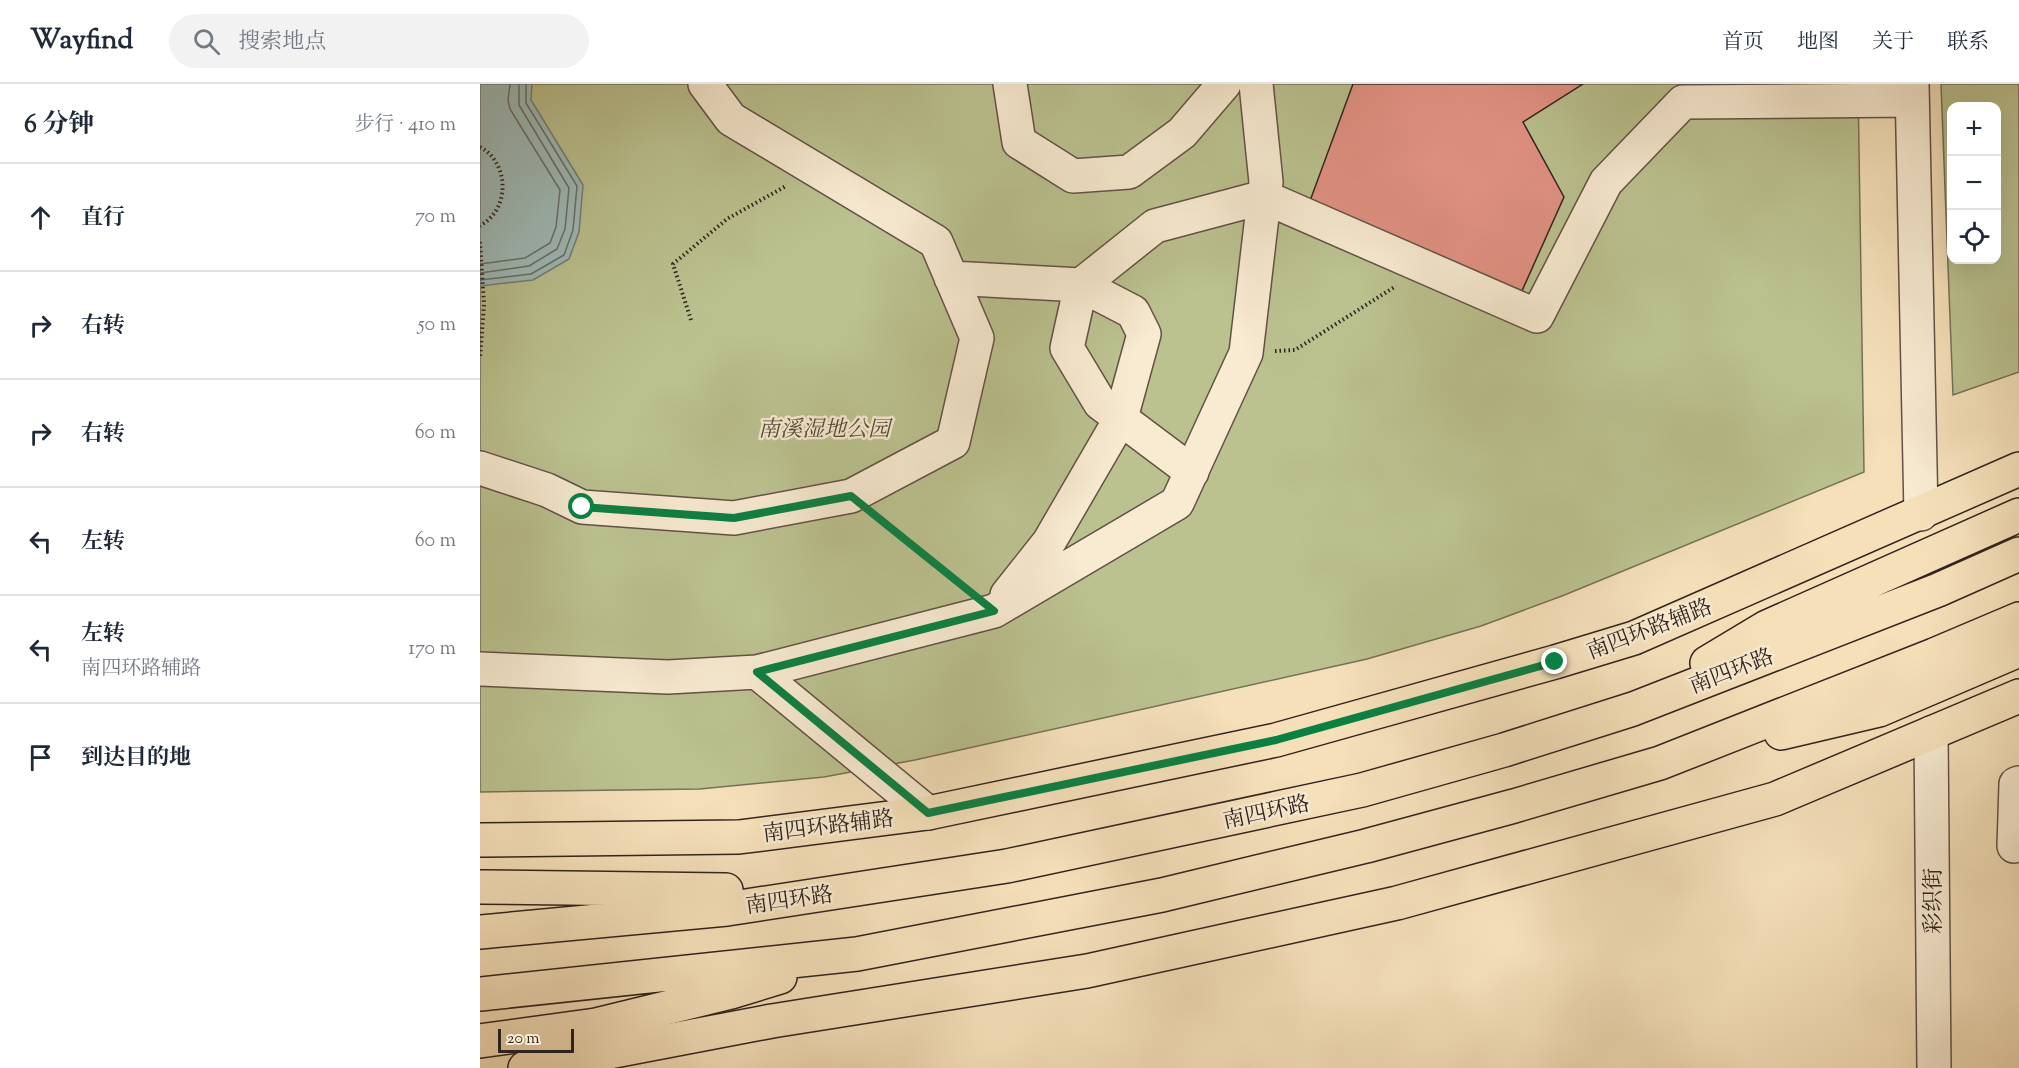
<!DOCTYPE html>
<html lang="zh">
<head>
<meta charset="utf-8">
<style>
	:root { --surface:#fff; --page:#f2f2f3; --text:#1f2937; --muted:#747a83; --line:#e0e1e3 }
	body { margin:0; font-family:"Sorts Mill Goudy","Noto Serif SC",serif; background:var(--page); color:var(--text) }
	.controls { position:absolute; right:18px; top:18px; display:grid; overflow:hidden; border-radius:12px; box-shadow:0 6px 24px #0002 }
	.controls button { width:54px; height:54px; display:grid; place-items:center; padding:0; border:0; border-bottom:2px solid var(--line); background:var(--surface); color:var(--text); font:30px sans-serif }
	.scale { position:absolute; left:18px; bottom:15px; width:76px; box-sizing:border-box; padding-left:6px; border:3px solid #31231e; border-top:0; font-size:16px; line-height:21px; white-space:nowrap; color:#31231e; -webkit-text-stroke:4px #f8ebd2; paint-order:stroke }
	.stop { position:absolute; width:18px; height:18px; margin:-14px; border:4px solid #0b8043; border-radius:50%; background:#fff }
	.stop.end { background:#0b8043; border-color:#fff; box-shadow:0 2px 6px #0008 }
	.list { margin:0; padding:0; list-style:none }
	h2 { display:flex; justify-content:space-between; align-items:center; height:78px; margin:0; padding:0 24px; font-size:26px }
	h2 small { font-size:20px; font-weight:400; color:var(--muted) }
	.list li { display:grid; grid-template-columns:39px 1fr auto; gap:18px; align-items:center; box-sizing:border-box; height:108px; padding:0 24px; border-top:2px solid var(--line) }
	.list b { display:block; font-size:22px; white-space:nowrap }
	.list p { margin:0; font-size:20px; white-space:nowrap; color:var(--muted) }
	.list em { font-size:20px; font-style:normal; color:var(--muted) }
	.icon { flex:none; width:33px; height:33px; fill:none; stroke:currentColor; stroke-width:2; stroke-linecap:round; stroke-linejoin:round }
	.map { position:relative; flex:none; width:1539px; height:984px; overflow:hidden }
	header { display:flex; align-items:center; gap:36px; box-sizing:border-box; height:84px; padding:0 30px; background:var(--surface); border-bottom:2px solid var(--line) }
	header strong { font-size:28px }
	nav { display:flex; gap:33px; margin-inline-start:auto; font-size:21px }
	.search { width:420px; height:54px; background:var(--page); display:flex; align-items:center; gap:15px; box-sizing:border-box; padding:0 21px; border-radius:33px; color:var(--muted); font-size:22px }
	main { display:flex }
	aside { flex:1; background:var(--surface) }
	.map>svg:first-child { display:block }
</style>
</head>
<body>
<header>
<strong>Wayfind</strong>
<div class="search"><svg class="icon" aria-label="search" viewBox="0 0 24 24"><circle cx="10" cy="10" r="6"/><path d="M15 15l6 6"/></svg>搜索地点</div>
<nav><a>首页</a><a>地图</a><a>关于</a><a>联系</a></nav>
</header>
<main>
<aside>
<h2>6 分钟<small>步行 · 410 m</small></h2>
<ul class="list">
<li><svg class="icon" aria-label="ahead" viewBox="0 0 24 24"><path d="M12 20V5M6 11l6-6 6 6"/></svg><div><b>直行</b></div><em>70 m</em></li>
<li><svg class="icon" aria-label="right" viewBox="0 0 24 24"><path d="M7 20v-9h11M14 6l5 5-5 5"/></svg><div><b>右转</b></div><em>50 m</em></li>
<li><svg class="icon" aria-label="right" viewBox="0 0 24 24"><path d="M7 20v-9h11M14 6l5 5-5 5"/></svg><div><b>右转</b></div><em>60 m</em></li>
<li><svg class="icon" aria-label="left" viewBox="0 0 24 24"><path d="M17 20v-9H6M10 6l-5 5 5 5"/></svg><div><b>左转</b></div><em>60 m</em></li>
<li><svg class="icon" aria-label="left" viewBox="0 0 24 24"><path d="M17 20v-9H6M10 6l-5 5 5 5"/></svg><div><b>左转</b><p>南四环路辅路</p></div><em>170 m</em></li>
<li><svg class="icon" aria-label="arrive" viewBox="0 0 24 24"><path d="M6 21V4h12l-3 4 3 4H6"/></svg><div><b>到达目的地</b></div></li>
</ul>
</aside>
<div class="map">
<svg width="1539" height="984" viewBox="0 0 1539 984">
	<rect width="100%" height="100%" fill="#f5e0ba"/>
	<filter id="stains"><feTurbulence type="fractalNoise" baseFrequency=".00333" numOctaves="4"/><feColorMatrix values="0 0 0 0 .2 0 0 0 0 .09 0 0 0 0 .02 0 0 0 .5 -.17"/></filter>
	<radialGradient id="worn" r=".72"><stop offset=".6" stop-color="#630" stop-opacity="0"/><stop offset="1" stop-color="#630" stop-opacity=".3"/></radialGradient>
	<path fill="#bbc290" stroke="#767257" stroke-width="1.5" fill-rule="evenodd" d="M0,0H1378L1384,388L1082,512L1001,542L887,575L435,676L344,693L220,705L0,708Z
		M1461,0H1539V288L1473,311ZM1472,22H1516V176H1472Z"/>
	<path fill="#9fbbb9" stroke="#737e7b" stroke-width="1.5" d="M0,0H52L51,16L103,101L99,148L89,175L53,196L0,202Z"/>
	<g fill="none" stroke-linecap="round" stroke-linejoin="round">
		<path stroke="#686f6c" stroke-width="1.5" d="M0,180L45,174L70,159L76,143L80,106L30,25L28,16L30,0
			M0,189L49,182L77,165L85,145L89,104L39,21V0
			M0,196L51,190L84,171L93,146L97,102L46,19V0"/>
	</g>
	<path fill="#e29284" stroke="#31231e" stroke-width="1.5" d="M873,0H1103L1043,38L1084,113L1037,218L827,125Z"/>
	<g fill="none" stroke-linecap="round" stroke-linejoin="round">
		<defs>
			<path id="minor" d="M530,0L539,58L593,92L649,88L702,49L744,0
				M1432,0L1441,430
				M471,194L601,201L653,228L664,250L641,334L569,458L527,511
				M0,384L67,406L102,423L254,434L371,412L473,358L497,254L456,158L251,35L225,0
				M712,388L620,319L587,264L601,201L675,142L784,113L1057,232L1126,98L1203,18L1432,16
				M0,585L188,593L277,588L514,527L697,419L766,269L786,98L776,0
				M277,588L448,729
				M1451,649L1454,984
				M1539,699L1536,700L1534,762L1539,760"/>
			<path id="major" d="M0,756L259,753L448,729L796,656L1075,578L1154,554L1539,385
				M45,984L292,937L607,887L917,819L1295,715L1539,612"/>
			<path id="highway" d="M1227,579L1287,543L1539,431
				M1301,649L1399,626L1539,566
				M0,803L246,806
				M0,848L247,825L527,782L882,706L1024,666L1153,625L1458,506L1539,470
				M0,910L377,870L682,811L886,762L1034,722L1180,679L1454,571L1539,535
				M0,957L116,941L251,908L300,893"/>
		</defs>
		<use href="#minor" stroke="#625245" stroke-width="36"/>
		<use href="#major" stroke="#31231e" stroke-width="36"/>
		<use href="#highway" stroke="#31231e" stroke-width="36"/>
		<path stroke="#31231e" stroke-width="4" stroke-dasharray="1.5 3" stroke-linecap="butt" d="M0,63C25,76 30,113 11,133C8,137 4,139 0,142
			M0,158L4,220L0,274
			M211,236L193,180L247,135L306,102
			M795,267L815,266L916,202
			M395,431L485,504"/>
		<use href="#minor" stroke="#f8ebd2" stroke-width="33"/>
		<use href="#major" stroke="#f5e0ba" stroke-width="33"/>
		<use href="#highway" stroke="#f5e0ba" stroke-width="33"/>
	</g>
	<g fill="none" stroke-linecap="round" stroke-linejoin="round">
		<path stroke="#0b8043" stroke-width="8" d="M102,423L254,434L371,412L514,527L277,588L448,729L796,656L1075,578"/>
	</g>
	<g text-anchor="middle" stroke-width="5" stroke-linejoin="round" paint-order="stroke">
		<g font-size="22" font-style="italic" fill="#544b3a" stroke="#f8ebd2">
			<text x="344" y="352">南溪湿地公园</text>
		</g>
		<g font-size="22" fill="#31231e" stroke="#f8ebd2">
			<text transform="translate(1169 544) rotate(-21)" y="8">南四环路辅路</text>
			<text transform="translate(1251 586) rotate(-21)" y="8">南四环路</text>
			<text transform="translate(786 727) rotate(-12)" y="8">南四环路</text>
			<text transform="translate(348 741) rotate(-7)" y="8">南四环路辅路</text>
			<text transform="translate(309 815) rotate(-8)" y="8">南四环路</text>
			<text transform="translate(1452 817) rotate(-90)" y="8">彩织街</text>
		</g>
	</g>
	<rect width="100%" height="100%" filter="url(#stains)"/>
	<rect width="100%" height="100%" fill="url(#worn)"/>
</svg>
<div class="controls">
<button>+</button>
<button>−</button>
<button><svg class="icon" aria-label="locate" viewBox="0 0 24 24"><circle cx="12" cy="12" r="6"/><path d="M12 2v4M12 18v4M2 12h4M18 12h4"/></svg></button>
</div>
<div class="scale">20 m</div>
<div class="stop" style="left:102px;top:423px"></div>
<div class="stop end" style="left:1075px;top:578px"></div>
</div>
</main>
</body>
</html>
